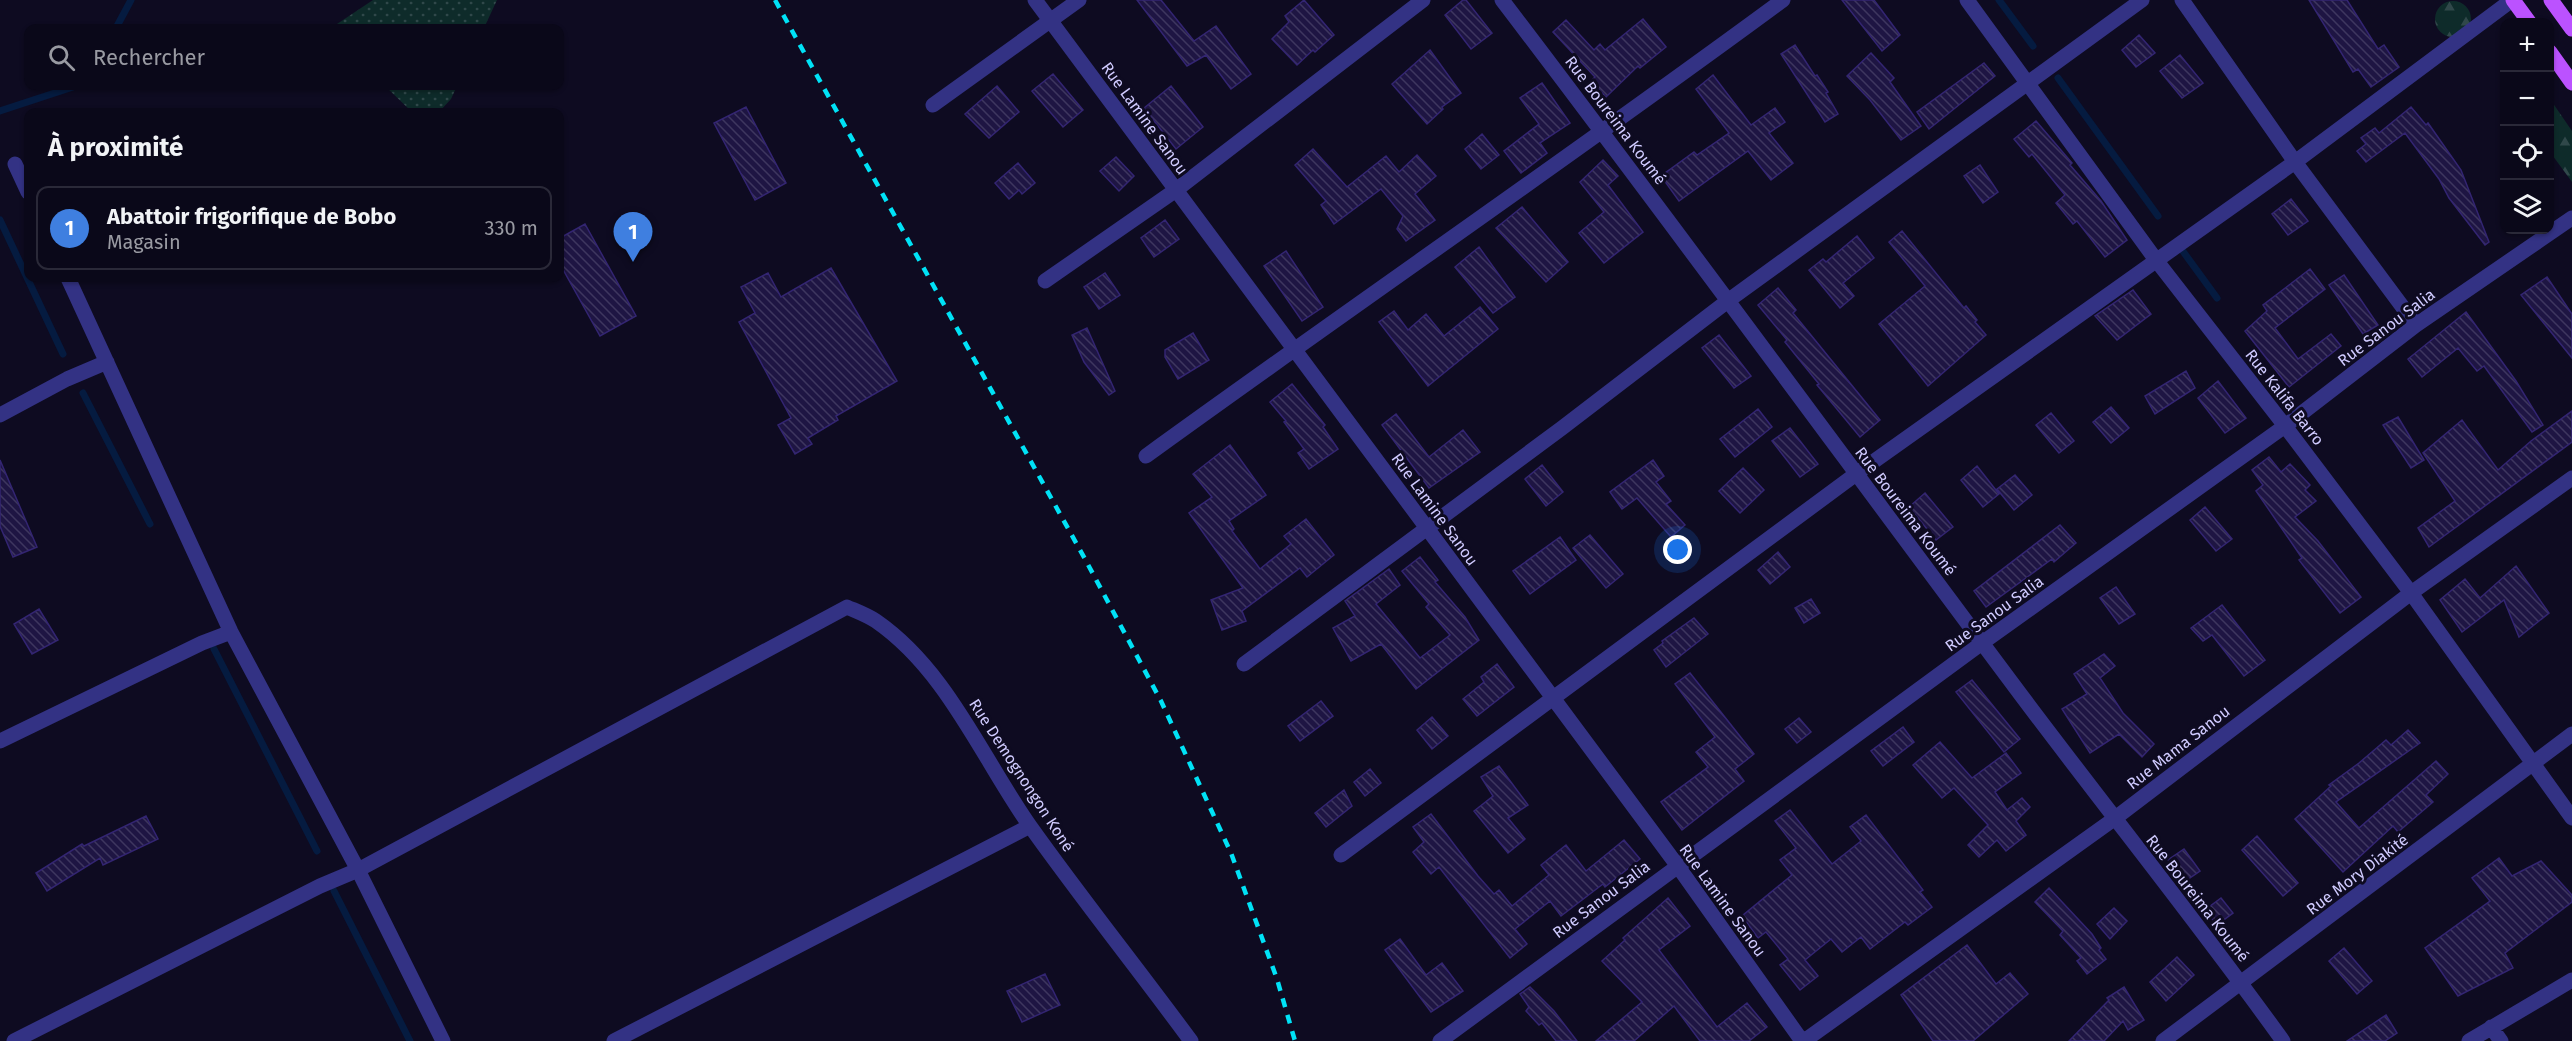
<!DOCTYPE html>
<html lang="fr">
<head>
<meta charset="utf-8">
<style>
	:root { --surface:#0a0819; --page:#181626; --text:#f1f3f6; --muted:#999aa2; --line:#2a2938; --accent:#b45309 }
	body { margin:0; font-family:"Fira Sans",sans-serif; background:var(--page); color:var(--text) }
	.controls { position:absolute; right:18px; top:18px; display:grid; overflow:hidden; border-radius:12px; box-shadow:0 2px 4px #0004 }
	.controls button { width:54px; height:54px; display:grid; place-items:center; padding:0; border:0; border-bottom:2px solid var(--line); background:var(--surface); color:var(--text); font:30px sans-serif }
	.you { position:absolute; left:1678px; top:550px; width:21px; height:21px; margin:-15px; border:4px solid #fff; border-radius:50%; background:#1a73e8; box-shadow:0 0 0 9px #1a73e833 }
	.badge { display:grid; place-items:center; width:39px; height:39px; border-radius:50%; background:var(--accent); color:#fff; font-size:20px; font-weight:700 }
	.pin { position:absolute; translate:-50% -50px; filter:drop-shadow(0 2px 3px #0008) }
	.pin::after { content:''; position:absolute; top:32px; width:21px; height:18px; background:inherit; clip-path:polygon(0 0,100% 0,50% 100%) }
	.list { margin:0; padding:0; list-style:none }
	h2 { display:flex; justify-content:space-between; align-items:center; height:78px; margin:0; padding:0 24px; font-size:26px }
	h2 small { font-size:20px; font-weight:400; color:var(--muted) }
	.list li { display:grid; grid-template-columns:39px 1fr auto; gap:18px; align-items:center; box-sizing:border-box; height:84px; margin:0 12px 12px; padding:0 12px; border:2px solid var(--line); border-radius:12px }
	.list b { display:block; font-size:22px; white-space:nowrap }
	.list p { margin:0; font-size:20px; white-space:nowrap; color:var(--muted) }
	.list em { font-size:20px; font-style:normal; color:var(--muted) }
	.icon { flex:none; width:33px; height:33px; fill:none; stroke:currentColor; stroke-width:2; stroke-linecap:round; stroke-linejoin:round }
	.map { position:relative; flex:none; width:2572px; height:1041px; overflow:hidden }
	.search { position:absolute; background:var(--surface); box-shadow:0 2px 4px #0004; left:24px; top:24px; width:540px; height:66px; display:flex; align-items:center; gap:15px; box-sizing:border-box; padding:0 21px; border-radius:12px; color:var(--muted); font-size:22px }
	.panel { position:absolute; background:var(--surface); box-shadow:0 2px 4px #0004; left:24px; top:108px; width:540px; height:174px; border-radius:12px }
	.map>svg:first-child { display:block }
</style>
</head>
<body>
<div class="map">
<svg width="2572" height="1041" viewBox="0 0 2572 1041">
	<defs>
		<pattern id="grass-dots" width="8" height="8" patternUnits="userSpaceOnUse" patternTransform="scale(1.5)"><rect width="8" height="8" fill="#0e2b2a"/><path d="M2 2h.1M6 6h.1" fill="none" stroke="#30484a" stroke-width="1.8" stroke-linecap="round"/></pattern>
		<pattern id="forest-firs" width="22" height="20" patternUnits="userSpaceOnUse" patternTransform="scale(1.5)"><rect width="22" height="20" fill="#0e2b2a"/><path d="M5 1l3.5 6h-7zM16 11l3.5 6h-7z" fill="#30484a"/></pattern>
		<pattern id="building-back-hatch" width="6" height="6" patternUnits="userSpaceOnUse" patternTransform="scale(1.5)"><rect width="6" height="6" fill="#1e1543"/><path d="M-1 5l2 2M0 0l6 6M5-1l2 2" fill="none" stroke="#3e365f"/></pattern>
	</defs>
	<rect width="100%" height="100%" fill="#0e0b21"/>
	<path fill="url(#grass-dots)" d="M373,0H497L484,28H331Z
		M385,86H457L451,99L439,112H412Z"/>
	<path fill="url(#forest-firs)" d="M2435 19a18 18 0 1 1 36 0a18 18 0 1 1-36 0Z
		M2550,99L2572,131V182L2550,152Z"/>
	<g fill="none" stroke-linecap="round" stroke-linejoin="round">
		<path stroke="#051b40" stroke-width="7" d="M1999,0L2033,46
			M116,28L131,0
			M2058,78L2158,216
			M0,111L76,86
			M0,220L63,354
			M2182,250L2217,298
			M83,393L150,524
			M214,649L317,851
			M334,891L410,1041"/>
	</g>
	<path fill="url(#building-back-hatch)" stroke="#332572" stroke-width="1.5" d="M1137,0H1161L1194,41L1216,26L1251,74L1231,89L1206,55L1187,66Z
		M1304,0L1334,35L1315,52L1313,50L1297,65L1272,39L1289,22L1285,16Z
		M1463,0H1466L1492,33L1471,49L1445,15Z
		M1842,0H1874L1900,35L1882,51Z
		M2309,0H2347L2378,49L2384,45L2399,67L2371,87L2358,69L2353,72Z
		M1643,19L1666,47L1640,68L1638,66L1606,97L1591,81L1595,77L1553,32L1566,20L1594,50L1600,44L1605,50Z
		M2139,35L2155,53L2136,67L2122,50Z
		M1795,45L1815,76L1817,75L1828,92L1826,93L1838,114L1825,122L1781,54Z
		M1430,50L1461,93L1442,107L1443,109L1427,124L1392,84Z
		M1871,53L1894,78L1890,82L1921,126L1901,140L1870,100L1847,76Z
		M2180,55L2203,83L2182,98L2160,71Z
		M1984,63L1995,76L1929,129L1917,112Z
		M1053,74L1083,110L1063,127L1032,91Z
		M1713,75L1751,125L1775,108L1785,122L1769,133L1793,163L1771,180L1748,151L1679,201L1661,176L1694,152L1697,155L1729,133L1696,89Z
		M1542,83L1570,123L1540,143L1547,153L1521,173L1504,151L1539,124L1520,98Z
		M997,86L1019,112L989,138L965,114Z
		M1171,86L1203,127L1176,149L1144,108Z
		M746,107L786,183L755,200L714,123Z
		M2411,107L2426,125L2428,123L2461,170L2489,242L2485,245L2449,198L2439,179L2405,133L2366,162L2357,151L2366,144L2361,138L2375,128L2379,133Z
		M2036,121L2072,163L2070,165L2101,201L2127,240L2105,257L2077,221L2073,224L2056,203L2065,195L2032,154L2029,157L2014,139Z
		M1482,134L1499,155L1481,169L1465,149Z
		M1313,149L1347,187L1386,156L1399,172L1417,155L1436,176L1415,194L1435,220L1406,241L1397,229L1403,216L1381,189L1334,224L1321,205L1326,201L1295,165Z
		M1116,157L1134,176L1119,191L1100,171Z
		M1603,160L1618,176L1608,185L1643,232L1604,263L1579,233L1604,212L1580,182Z
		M1018,163L1035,183L1022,194L1019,190L1009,199L995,183Z
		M1980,165L1998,192L1983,203L1964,176Z
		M2291,199L2308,221L2288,235L2272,214Z
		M1522,207L1568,262L1546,282L1496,228Z
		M1165,220L1179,239L1154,257L1141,238Z
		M585,224L636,316L600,336L560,264V238Z
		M1902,231L1964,308L1966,306L1977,320L1975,322L1986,335L1928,386L1879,324L1925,286L1889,242Z
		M1857,236L1874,258L1843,283L1854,296L1840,308L1809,270L1823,259L1826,262Z
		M1479,247L1515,297L1493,313L1455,267Z
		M1286,251L1323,307L1302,321L1264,266Z
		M831,268L897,381L836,416L838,420L808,438L812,444L795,454L778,425L791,418L739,322L755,313L741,287L768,273L781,297Z
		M2310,269L2325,289L2275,328L2298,359L2331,334L2341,346L2289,387L2245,331L2267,311L2263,305Z
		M1105,273L1120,295L1099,309L1084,287Z
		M2344,275L2378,325L2363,334L2329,285Z
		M2547,277L2572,314V358L2521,295Z
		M1778,288L1796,310L1793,313L1880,420L1860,437L1817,385L1819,384L1785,342L1787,340L1758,305Z
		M2133,290L2151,314L2117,340L2095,316Z
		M1480,307L1498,329L1428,386L1379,322L1394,311L1408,330L1426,314L1444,336Z
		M2466,312L2516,381L2543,425L2532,432L2484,366L2477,371L2458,348L2422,377L2408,359Z
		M1087,328L1115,391L1109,395L1084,362L1072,335Z
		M1193,333L1209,360L1178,379L1165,357V350Z
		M1719,335L1751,376L1734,388L1702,348Z
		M2186,371L2195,388L2155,414L2145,396Z
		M2218,381L2246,418L2225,433L2198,398Z
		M1292,384L1325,425L1323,427L1338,449L1309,469L1298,453L1304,449L1284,422L1286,421L1270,402Z
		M2111,407L2129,428L2111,443L2093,422Z
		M1758,409L1772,427L1735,457L1720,439Z
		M2572,411V442L2429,547L2418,528L2455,501L2423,453L2462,420L2498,470L2531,441Z
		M2051,413L2074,441L2059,453L2036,425Z
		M1396,414L1429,457L1463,430L1480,452L1429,488L1382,425Z
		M2398,417L2424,460L2411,468L2383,425Z
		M1790,428L1818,464L1800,477L1772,441Z
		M1230,445L1266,495L1229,521L1234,529L1232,531L1260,569L1291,544L1284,536L1306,519L1334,555L1307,577L1300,568L1242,611L1246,621L1222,630L1211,600L1243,588L1189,513L1212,497L1193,474Z
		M2269,457L2281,472L2290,464L2310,485L2305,490L2316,501L2295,517L2318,541L2361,597L2340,613L2299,560L2302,558L2256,491L2263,485L2252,470Z
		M0,460L37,547L13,557L0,526Z
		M1653,460L1664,476L1656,482L1671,501L1666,504L1685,525L1671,537L1637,498L1622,509L1610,492Z
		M1542,465L1563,492L1546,506L1525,479Z
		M1977,466L1999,494L1983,507L1961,480Z
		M1743,468L1764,490L1740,513L1719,491Z
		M2015,475L2032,495L2014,510L1997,489Z
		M1925,493L1953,527L1936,540L1909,507Z
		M2205,507L2232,539L2216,551L2190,520Z
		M2060,525L2076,543L2054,562L2052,559L1986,607L1974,591Z
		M1590,535L1623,574L1606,588L1573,548Z
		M1560,537L1576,560L1530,594L1513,571Z
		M1778,552L1790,567L1770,584L1758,570Z
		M1420,557L1438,580L1435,582L1465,617L1479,640L1416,689L1381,644L1351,661L1333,628L1355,616L1345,601L1389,569L1400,585L1376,604L1420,658L1450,635L1426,607L1429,604L1402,571Z
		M2516,566L2549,613L2519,637L2504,600L2462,632L2440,600L2465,579L2480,598Z
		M2116,587L2135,614L2119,624L2100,598Z
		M1811,599L1820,613L1804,623L1795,608Z
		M2222,605L2265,660L2244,676L2212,635L2203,641L2191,628Z
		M39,609L58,640L32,654L14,624Z
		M1694,618L1708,634L1666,667L1654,650L1663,643L1662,641Z
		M2104,654L2115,666L2100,678L2123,713L2154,744L2142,757L2119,734L2090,753L2062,709L2087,694L2074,674Z
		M1497,664L1514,687L1477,716L1463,699L1484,682L1481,677Z
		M1690,673L1754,754L1735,769L1744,781L1682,830L1661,802L1708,767L1696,752L1715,737L1675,684Z
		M1972,680L2020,739L2004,752L1956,692Z
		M1321,701L1333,716L1300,741L1288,726Z
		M1432,717L1448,736L1432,749L1417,730Z
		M1799,718L1811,732L1797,743L1785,729Z
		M1903,727L1914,742L1883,766L1871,751Z
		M2408,730L2420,743L2336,802L2359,828L2436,761L2448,774L2426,795L2433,802L2398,832L2393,826L2343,872L2295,819L2331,786L2329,785L2359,763L2386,740L2391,745Z
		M1940,742L1972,778L2006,753L2021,773L1995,792L2007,810L2022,798L2030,807L2016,821L2026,835L2006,851L1997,840L1979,857L1968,845L1988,825L1954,788L1942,798L1913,765Z
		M1499,766L1528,805L1508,818L1525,839L1508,853L1474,811L1493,796L1481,777Z
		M1370,769L1381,783L1365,796L1354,782Z
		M1344,790L1352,806L1326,827L1315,813Z
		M1790,810L1832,864L1861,841L1850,827L1866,815L1923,890L1920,892L1932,907L1908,925L1905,922L1870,949L1861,937L1842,952L1831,939L1805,960L1818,976L1800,990L1780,965L1788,959L1766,932L1758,938L1742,916L1792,875L1780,860L1796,848L1775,821Z
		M1431,814L1478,876L1494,894L1499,890L1512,906L1549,875L1541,865L1566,845L1586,871L1624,840L1640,859L1605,887L1603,884L1561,916L1550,901L1515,929L1527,944L1510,958L1439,867L1431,874L1413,852L1424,842L1413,827Z
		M146,816L158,839L103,865L100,858L47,891L36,873L82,844L84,846Z
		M2257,836L2298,883L2283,896L2242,850Z
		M2184,849L2200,871L2184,882L2168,860Z
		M2499,858L2512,876L2541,861L2572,895V902L2505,953L2513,968L2458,996L2425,948L2490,901L2472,878Z
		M2049,888L2092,934L2101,948L2099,950L2106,959L2087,974L2077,961L2081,958L2060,935L2063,931L2035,902Z
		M1668,898L1690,926L1659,950L1717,1027L1747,1003L1767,1027L1749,1041H1700L1674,1006L1634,1041H1596L1642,1002L1602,961L1625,940L1623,938Z
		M2221,898L2233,913L2217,925L2205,910Z
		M2114,908L2127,921L2110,939L2097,924Z
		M1400,939L1426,975L1442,963L1463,991L1431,1012L1385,950Z
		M1967,945L1996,984L2010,973L2028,994L1973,1041H1933L1901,995Z
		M2344,948L2372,981L2357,994L2329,961Z
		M2177,957L2194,975L2166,1001L2150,982Z
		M1045,974L1060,1005L1022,1022L1007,991Z
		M1530,987L1554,1011L1577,1041H1556L1542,1023L1539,1025L1526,1011L1529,1007L1520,994Z
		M2124,987L2144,1020L2128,1030L2123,1021L2104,1041H2069L2109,1000L2107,998Z
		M2386,1015L2397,1033L2385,1041H2347Z"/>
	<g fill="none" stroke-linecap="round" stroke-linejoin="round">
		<path stroke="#333284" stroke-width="15" d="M1035,0L1677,865L1802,1041
			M1502,0C1675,227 1844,458 2015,687C2103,805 2197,921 2283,1041
			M1967,0L2156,260L2285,426L2411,593L2572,818
			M2182,0L2295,162L2416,325
			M933,105L1079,0
			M15,164L28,192
			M68,278L231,632L358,870L443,1041
			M1045,281L1176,190L1423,0
			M0,415L67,379L107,362
			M1146,456C1357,303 1573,155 1783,0
			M1244,664L1562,428L1729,300L2142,0
			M0,741L202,643L231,632
			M1341,855L1856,474L2295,162L2512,0
			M2491,1027L2501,1041
			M14,1041L320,886L358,870L847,607C856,611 867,615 876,621C947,670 982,758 1030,826C1082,899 1138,969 1191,1041
			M614,1041L1030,826
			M1440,1041L1982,643L2285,426L2416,325L2572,218
			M1804,1041L2114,819L2411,593L2572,478
			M2163,1041L2572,734
			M2469,1041L2572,980"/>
		<path stroke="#bb52ff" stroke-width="15" d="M2513,0L2529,22
			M2551,0L2572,29
			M2550,52L2572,83"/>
		<path stroke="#00e2f6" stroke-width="4.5" stroke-dasharray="9 8" stroke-linecap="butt" d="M775,0L1085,559L1161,701L1231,853L1277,979L1295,1041"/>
	</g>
	<g text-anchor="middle" stroke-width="6" stroke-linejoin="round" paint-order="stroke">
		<g font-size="16" fill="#d0cbff" stroke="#0e0b21">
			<text transform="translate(1145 118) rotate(54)" y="6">Rue Lamine Sanou</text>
			<text transform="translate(1616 120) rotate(53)" y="6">Rue Boureima Koumé</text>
			<text transform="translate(2386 327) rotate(-37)" y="6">Rue Sanou Salia</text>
			<text transform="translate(2285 397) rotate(52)" y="6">Rue Kalifa Barro</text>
			<text transform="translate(1435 509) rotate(54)" y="6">Rue Lamine Sanou</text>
			<text transform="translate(1906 511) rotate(53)" y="6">Rue Boureima Koumé</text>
			<text transform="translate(1994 613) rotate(-36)" y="6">Rue Sanou Salia</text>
			<text transform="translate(2178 747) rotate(-38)" y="6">Rue Mama Sanou</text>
			<text transform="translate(1022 775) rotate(57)" y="6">Rue Demognongon Koné</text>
			<text transform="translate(2357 874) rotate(-37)" y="6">Rue Mory Diakité</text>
			<text transform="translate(2198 898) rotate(52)" y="6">Rue Boureima Koumé</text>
			<text transform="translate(1601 899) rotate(-37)" y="6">Rue Sanou Salia</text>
			<text transform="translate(1723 900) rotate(54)" y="6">Rue Lamine Sanou</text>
		</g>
	</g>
</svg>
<div class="controls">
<button>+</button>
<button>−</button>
<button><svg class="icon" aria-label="locate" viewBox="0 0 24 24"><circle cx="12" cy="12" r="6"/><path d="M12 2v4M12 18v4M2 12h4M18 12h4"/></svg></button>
<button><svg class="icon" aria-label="layers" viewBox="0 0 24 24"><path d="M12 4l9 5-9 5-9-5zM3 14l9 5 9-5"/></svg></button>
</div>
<div class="you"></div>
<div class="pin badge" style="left:633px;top:262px;background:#3f7fe0">1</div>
<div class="search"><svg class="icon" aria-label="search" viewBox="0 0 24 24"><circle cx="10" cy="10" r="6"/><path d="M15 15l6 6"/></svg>Rechercher</div>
<section class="panel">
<h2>À proximité<small></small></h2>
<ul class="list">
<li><span class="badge" style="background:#3f7fe0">1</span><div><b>Abattoir frigorifique de Bobo</b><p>Magasin</p></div><em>330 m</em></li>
</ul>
</section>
</div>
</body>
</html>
